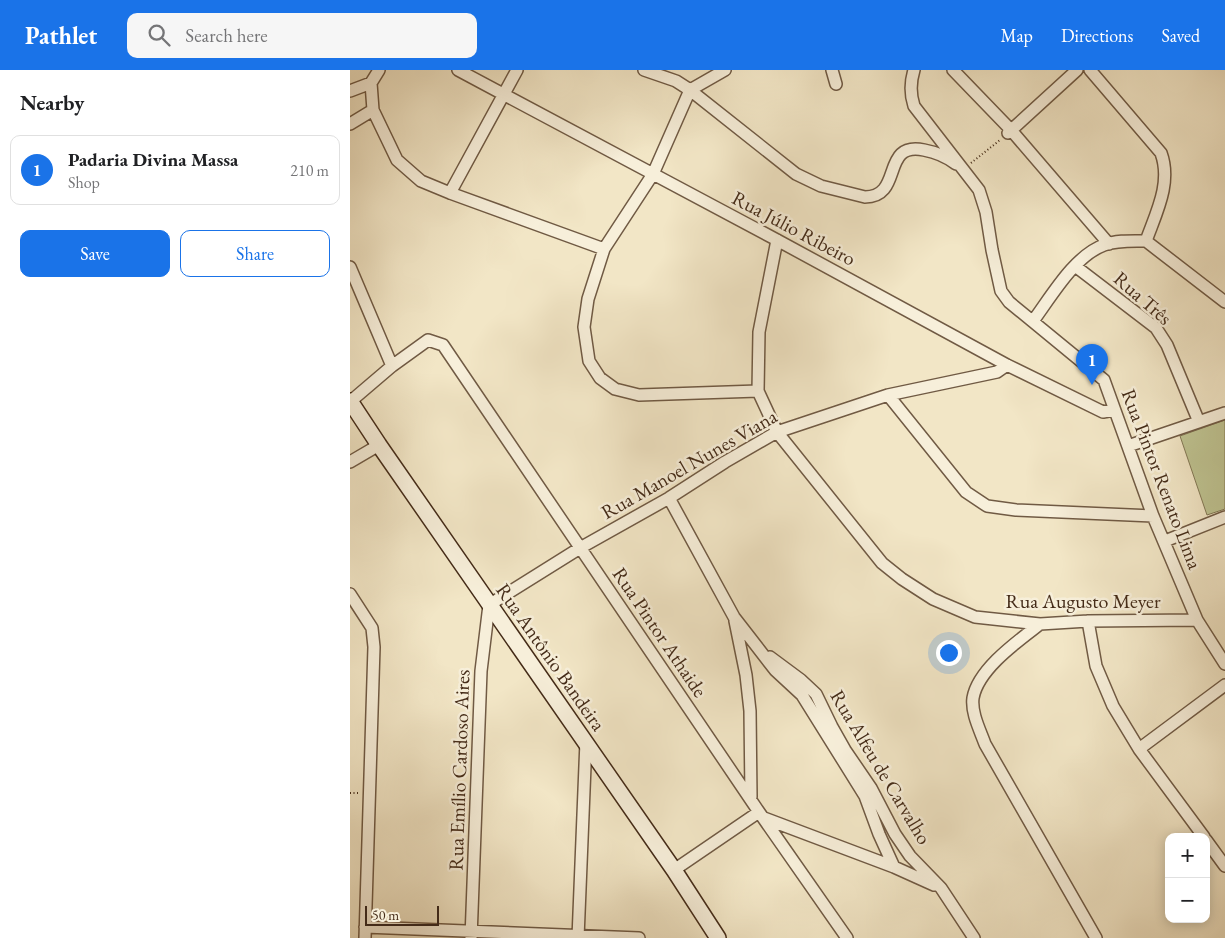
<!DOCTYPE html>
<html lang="en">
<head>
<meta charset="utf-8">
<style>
	:root { --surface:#fff; --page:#f6f6f6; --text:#202124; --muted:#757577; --line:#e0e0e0; --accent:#1a73e8 }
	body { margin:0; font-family:"EB Garamond",serif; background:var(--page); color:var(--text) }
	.controls { position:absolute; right:15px; bottom:15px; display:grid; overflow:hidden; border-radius:10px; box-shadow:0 2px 12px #0003 }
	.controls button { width:45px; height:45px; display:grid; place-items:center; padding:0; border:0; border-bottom:1px solid var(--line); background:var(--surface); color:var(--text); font:25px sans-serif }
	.scale { position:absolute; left:15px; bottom:12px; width:74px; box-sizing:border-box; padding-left:5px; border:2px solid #442b18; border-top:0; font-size:14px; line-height:18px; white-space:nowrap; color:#442b18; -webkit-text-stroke:4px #f7efda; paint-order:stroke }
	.you { position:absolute; left:598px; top:582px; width:18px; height:18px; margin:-12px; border:4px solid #fff; border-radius:50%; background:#1a73e8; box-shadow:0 0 0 8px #1a73e833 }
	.badge { display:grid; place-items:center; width:32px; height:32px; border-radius:50%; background:var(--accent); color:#fff; font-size:16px; font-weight:700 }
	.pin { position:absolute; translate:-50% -41px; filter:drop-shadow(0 1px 2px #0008) }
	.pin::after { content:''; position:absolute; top:26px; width:18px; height:15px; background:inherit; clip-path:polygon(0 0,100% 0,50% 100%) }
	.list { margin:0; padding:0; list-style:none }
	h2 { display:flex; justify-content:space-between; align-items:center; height:65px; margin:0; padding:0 20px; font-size:21px }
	h2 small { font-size:16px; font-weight:400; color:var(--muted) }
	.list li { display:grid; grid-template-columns:32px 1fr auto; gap:15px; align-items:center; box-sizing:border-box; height:70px; margin:0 10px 10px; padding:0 10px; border:1px solid var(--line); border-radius:10px }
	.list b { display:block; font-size:19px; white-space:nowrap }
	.list p { margin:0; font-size:16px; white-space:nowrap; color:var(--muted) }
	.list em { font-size:16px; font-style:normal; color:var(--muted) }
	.actions { display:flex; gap:10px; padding:15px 20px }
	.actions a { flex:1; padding:11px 0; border:1px solid var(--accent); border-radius:10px; text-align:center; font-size:18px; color:var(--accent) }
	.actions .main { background:var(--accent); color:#fff }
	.icon { flex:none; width:28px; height:28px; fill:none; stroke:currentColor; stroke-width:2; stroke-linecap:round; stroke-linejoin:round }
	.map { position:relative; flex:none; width:875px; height:868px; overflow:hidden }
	header { display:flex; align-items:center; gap:30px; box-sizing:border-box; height:70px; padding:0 25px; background:var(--accent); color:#fff }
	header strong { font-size:24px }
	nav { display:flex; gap:28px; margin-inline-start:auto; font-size:18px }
	.search { width:350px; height:45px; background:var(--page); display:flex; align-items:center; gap:12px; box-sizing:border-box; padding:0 18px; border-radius:10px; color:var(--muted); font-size:19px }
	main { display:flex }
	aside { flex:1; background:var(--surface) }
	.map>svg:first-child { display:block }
</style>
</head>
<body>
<header>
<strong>Pathlet</strong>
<div class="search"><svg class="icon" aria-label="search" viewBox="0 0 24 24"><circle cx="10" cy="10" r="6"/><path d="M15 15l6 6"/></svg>Search here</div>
<nav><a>Map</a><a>Directions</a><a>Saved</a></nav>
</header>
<main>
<aside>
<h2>Nearby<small></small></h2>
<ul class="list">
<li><span class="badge">1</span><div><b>Padaria Divina Massa</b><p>Shop</p></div><em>210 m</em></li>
</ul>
<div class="actions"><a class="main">Save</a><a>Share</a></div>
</aside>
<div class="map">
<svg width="875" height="868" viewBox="0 0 875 868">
	<rect width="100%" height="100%" fill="#f2e6c6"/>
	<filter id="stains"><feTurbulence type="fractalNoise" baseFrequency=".004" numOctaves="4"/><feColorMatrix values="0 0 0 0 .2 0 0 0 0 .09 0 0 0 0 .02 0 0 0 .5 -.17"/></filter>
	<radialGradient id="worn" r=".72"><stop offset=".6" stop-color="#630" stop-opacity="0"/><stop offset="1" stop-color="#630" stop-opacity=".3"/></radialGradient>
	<path fill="#bfc492" stroke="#827855" d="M875,350V439L857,445L830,366Z"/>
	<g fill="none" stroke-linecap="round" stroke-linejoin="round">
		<defs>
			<path id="street" d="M29,0L21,13L23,40L47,90L71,111L100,123L254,179
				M108,0L427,170L657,295L753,342L764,340
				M294,0L326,11L340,20L446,104L471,116L515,127C554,127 530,71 574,80C585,82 597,87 606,94
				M375,0L340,20L303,104L254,179L238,229L234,257L239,291L250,308L265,319L289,325L408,321
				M482,0L486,14
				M564,0C560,13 560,24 564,36L629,120L636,142L642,180L651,221L659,232L754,310L803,446L847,550L875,594
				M603,0L661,60L759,174
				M740,0L811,83C822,113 806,143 796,171
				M0,21L21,13
				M0,54L23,40
				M658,63L727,0
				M100,123L167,0
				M427,170L409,262L408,321L427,362L532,493L552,509L583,529L625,547L690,554L738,551L847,550
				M796,171L875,232
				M725,196L806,258L817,275L849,352
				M0,197L42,296
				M683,251C701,227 724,186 754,175C767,170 782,171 796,171
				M538,325L616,422L637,436L666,440L803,446
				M1,331L42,296L78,270L93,275L409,742L497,868
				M778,376L875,343
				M0,392L29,375
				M319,428L384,547L425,600L452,625L515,726L529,764L544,797
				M815,471L875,447
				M0,524L22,558L24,577L15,868
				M385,551L396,605L400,641L401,727
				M738,551L746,596L763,636L789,679L854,767
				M690,554C668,571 628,599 623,628C621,643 630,660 635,674L746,868
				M420,587L451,610L466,624L482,657L495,680L521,718L545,764L560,786L591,818L624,868
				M789,679L875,615
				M414,748L544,797L584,815
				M856,770L875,796
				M324,800L409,742
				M15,857L289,868
				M121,868L131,601L139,535L230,478L319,428L375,392L427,362L538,325L647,302L657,295
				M228,868L236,671"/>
			<path id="secondary" d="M0,331L29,375L324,800L368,868"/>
		</defs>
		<use href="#street" stroke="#705a44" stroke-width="14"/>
		<use href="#secondary" stroke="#442b18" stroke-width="18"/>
		<path stroke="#442b18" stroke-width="2" stroke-dasharray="1 2.5" stroke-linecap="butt" d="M621,93L650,70
			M0,723H10"/>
		<use href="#street" stroke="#f7efda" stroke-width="11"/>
		<use href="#secondary" stroke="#f7efda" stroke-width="15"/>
	</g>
	<g text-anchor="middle" stroke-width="5" stroke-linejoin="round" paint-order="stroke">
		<g font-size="20" fill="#442b18" stroke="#f7efda">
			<text transform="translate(444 158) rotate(28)" y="7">Rua Júlio Ribeiro</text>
			<text transform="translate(793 228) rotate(41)" y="7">Rua Três</text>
			<text transform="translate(339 394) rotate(-30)" y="7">Rua Manoel Nunes Viana</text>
			<text transform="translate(812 409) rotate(69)" y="7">Rua Pintor Renato Lima</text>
			<text x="733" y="538">Rua Augusto Meyer</text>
			<text transform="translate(310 562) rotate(56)" y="7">Rua Pintor Athaide</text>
			<text transform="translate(201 587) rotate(55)" y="7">Rua Antônio Bandeira</text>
			<text transform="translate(531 697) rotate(59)" y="7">Rua Alfeu de Carvalho</text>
			<text transform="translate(109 700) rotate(-88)" y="7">Rua Emílio Cardoso Aires</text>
		</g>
	</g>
	<rect width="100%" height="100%" filter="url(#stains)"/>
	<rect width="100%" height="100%" fill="url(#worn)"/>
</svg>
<div class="controls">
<button>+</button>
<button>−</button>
</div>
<div class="scale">50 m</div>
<div class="you"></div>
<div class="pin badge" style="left:742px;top:315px">1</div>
</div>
</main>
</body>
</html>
